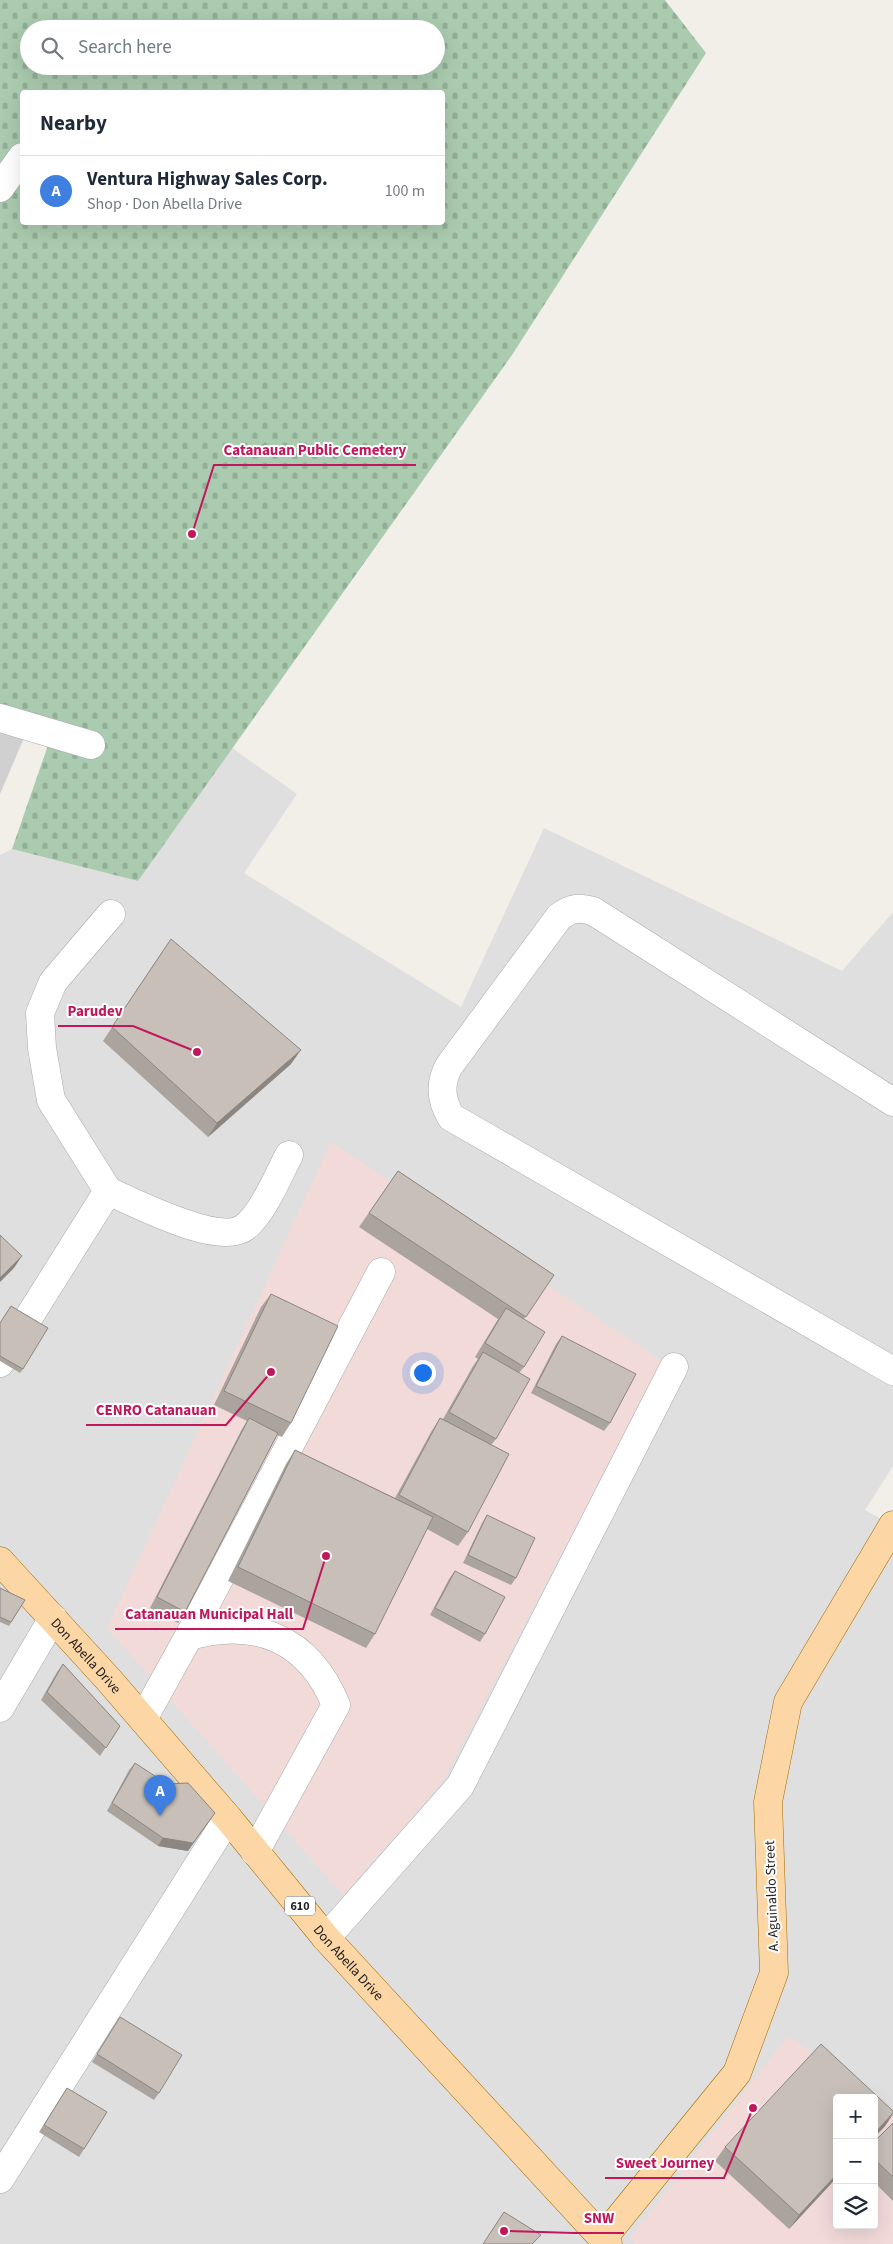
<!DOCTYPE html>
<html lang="en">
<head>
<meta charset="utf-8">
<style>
	:root { --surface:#fff; --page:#f6f6f7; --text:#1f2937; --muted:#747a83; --line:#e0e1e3; --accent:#d40000 }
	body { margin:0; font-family:"Source Sans 3",sans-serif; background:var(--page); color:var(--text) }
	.controls { position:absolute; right:15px; bottom:15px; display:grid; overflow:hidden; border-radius:5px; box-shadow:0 5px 20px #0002 }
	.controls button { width:45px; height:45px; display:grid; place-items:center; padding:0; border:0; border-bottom:1px solid var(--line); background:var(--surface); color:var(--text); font:25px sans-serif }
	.you { position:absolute; left:422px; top:1372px; width:18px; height:18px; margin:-12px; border:4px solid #fff; border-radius:50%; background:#1a73e8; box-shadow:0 0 0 8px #1a73e833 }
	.badge { display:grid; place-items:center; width:32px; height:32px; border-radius:50%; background:var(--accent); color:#fff; font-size:16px; font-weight:700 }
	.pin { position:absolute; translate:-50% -41px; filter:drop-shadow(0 1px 2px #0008) }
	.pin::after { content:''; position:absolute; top:26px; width:18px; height:15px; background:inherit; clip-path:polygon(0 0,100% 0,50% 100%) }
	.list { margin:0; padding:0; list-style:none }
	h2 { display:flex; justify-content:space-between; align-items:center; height:65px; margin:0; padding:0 20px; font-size:21px }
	h2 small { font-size:16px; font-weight:400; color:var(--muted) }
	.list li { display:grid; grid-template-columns:32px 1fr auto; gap:15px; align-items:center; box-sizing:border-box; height:70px; padding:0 20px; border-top:1px solid var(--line) }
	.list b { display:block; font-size:19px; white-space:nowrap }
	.list p { margin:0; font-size:16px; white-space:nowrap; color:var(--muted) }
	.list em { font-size:16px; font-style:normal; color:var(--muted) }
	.icon { flex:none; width:28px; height:28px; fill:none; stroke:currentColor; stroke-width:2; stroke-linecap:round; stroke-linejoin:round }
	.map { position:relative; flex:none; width:893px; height:2244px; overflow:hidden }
	.search { position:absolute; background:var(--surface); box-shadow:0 5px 20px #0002; left:20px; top:20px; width:425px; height:55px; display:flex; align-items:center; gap:12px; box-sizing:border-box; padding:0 18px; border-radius:28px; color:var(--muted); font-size:19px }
	.panel { position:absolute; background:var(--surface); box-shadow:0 5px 20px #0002; left:20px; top:90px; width:425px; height:135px; border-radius:5px }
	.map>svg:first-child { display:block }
</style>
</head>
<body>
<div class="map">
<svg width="893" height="2244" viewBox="0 0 893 2244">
	<defs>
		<pattern id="cemetery-stones" width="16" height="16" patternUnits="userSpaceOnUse" patternTransform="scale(1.25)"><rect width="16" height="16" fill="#aacbaf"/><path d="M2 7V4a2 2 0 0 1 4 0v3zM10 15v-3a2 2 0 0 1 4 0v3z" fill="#92ae96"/></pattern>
	</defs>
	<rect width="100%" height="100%" fill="#f2efe9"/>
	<path fill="#e0dfdf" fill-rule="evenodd" d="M232,748L297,794L244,873L461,1007L544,828L842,971L893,912V1466L865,1510L893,1525V2244H0V855L12,849L138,881ZM837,2098H874V2225H837Z"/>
	<path fill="#f2dad9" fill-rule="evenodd" d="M331,1142L662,1361L441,1784L343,1895L107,1628Z
		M788,2036L893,2110V2244H635L630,2238ZM837,2098H874V2225H837Z"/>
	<path fill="#d0d0d0" d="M0,731L24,738L0,794Z"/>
	<path fill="url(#cemetery-stones)" fill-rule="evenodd" d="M0,0H665L706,53L512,355L138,881L12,849L54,728L0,713ZM29,29H436V66H29ZM22,92H442V222H22Z"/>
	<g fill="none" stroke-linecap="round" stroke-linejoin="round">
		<defs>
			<path id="minor" d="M0,188L22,157
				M0,718L91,745
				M893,1102L593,911C579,907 571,908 559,917L449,1066C439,1084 441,1100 451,1117L893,1371
				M108,1191C136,1203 219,1247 245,1227C263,1213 278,1176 289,1155
				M0,1363L108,1191L51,1100L42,1048L40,1013L53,982L111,914
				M189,1636L381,1272
				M0,1708L53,1618
				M143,1719L189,1636C256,1617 309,1639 336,1705L255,1852
				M326,1938L460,1786L674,1367
				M0,2179L228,1818"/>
			<g id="major">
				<path id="s1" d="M0,1561L108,1679L228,1818L326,1938L608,2244"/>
				<path d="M603,2238L737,2073L774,1973L768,1802L788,1702L893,1525"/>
			</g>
		</defs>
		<use href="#minor" stroke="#a9a9a9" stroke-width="29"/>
		<use href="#major" stroke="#a06b00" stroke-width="29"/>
		<use href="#minor" stroke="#fff" stroke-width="28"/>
		<use href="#major" stroke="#fcd6a4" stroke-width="28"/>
	</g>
	<path fill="#aba49e" d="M162,952L291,1064L208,1137L103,1041Z
		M398,1171L554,1275L524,1319V1367L519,1373L496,1439L491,1445L468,1532L458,1546L427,1529L375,1634L366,1648L228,1581L286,1464L295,1450L395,1498L431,1432L440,1418L443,1419L473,1366L478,1359L475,1357L498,1319L359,1227Z
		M271,1294L291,1423L282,1437L277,1435L185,1612L178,1623L150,1608L242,1429L247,1421L214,1405L261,1307Z
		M0,1323L23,1369L20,1373L0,1361Z
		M562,1336L610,1423L604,1431L531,1393L556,1344Z
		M487,1515L516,1578L511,1585L463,1563L482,1523Z
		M455,1571L485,1634L480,1642L430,1615L449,1579Z
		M0,1588L25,1600L9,1626L0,1622Z
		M63,1664L120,1726L100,1756L41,1700L57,1672Z
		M135,1763L188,1851L158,1846L107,1811L129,1770Z
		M120,2017L159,2093L154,2100L92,2062Z
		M67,2088L84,2149L79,2157L39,2132Z
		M893,2114L885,2126L789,2229L715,2161L725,2147Z
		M893,2123V2201L874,2182V2142Z"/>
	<path fill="#8b8681" d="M301,1050L291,1064L208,1137L217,1123Z
		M22,1256L14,1268L0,1282V1278Z
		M215,1813L188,1851L158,1846L163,1838Z
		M893,2114L885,2126L874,2137V2134Z
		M837,2174V2177L789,2229L799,2215Z"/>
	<path fill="#c7bfb8" stroke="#8b8681" d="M171,939L301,1050L217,1123L112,1027Z
		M398,1171L554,1275L526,1317L369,1213Z
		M0,1235L22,1256L0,1278Z
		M271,1294L338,1326L291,1423L224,1391Z
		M11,1306L48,1328L23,1369L0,1356V1323Z
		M506,1308L545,1332L524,1367L485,1343Z
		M562,1336L636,1374L610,1423L536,1386Z
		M483,1352L530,1379L496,1439L449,1412Z
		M249,1418L278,1433L185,1612L157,1597Z
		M440,1418L509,1454L468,1532L399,1495Z
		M295,1450L433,1517L375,1634L238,1567Z
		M487,1515L535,1538L516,1578L468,1555Z
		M455,1571L505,1597L485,1634L435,1608Z
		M0,1588L25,1600L11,1622L0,1617Z
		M63,1664L120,1726L106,1748L47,1692Z
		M135,1763L167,1784L188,1783L215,1813L193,1843L163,1838L112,1803Z
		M120,2017L182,2055L159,2093L97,2054Z
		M821,2044L893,2111V2113L874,2134V2098H837V2174L799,2215L725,2147Z
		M67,2088L107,2112L84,2149L44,2125Z
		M893,2123V2177L874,2159V2142Z
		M504,2212L541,2235L532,2244H483Z"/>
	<g text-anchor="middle" stroke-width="4" stroke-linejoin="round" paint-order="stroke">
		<rect fill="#fff" stroke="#646464" stroke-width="1" x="285" y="1896.5" width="30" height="19" rx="4"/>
		<g font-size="12" font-weight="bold" fill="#222">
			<text x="300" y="1910">610</text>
		</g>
		<g font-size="14" fill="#222" stroke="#fff">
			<text dy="5" stroke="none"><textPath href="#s1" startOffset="128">Don Abella Drive</textPath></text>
			<text transform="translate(771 1896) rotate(-92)" y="5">A. Aguinaldo Street</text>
			<text dy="5" stroke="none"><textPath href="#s1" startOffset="532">Don Abella Drive</textPath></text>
		</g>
	</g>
	<path fill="none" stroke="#c2185b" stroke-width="2" d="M192 534L214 465H416M197 1052L133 1026H58M271 1372L226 1425H86M326 1556L303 1629H115M753 2108L724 2178H605M504 2231L574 2233H624"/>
	<g fill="#c2185b" stroke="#fff" stroke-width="2">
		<circle cx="192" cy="534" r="5"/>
		<circle cx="197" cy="1052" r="5"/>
		<circle cx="271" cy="1372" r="5"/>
		<circle cx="326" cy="1556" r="5"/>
		<circle cx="753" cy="2108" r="5"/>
		<circle cx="504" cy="2231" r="5"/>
	</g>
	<g font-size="15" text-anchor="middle" font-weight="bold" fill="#c2185b" stroke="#fff" stroke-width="4" stroke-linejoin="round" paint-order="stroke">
		<text x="315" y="455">Catanauan Public Cemetery</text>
		<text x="95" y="1016">Parudev</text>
		<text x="156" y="1415">CENRO Catanauan</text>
		<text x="209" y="1619">Catanauan Municipal Hall</text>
		<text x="665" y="2168">Sweet Journey</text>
		<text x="599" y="2223">SNW</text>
	</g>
</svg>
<div class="controls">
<button>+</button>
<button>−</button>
<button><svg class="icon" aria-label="layers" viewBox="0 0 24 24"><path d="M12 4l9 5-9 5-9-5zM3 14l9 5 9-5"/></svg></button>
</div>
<div class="you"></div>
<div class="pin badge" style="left:160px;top:1816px;background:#3f7fe0">A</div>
<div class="search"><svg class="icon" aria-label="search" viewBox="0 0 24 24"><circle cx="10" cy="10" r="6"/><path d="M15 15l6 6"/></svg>Search here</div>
<section class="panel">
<h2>Nearby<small></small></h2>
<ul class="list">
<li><span class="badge" style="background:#3f7fe0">A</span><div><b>Ventura Highway Sales Corp.</b><p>Shop · Don Abella Drive</p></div><em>100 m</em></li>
</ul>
</section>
</div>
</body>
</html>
